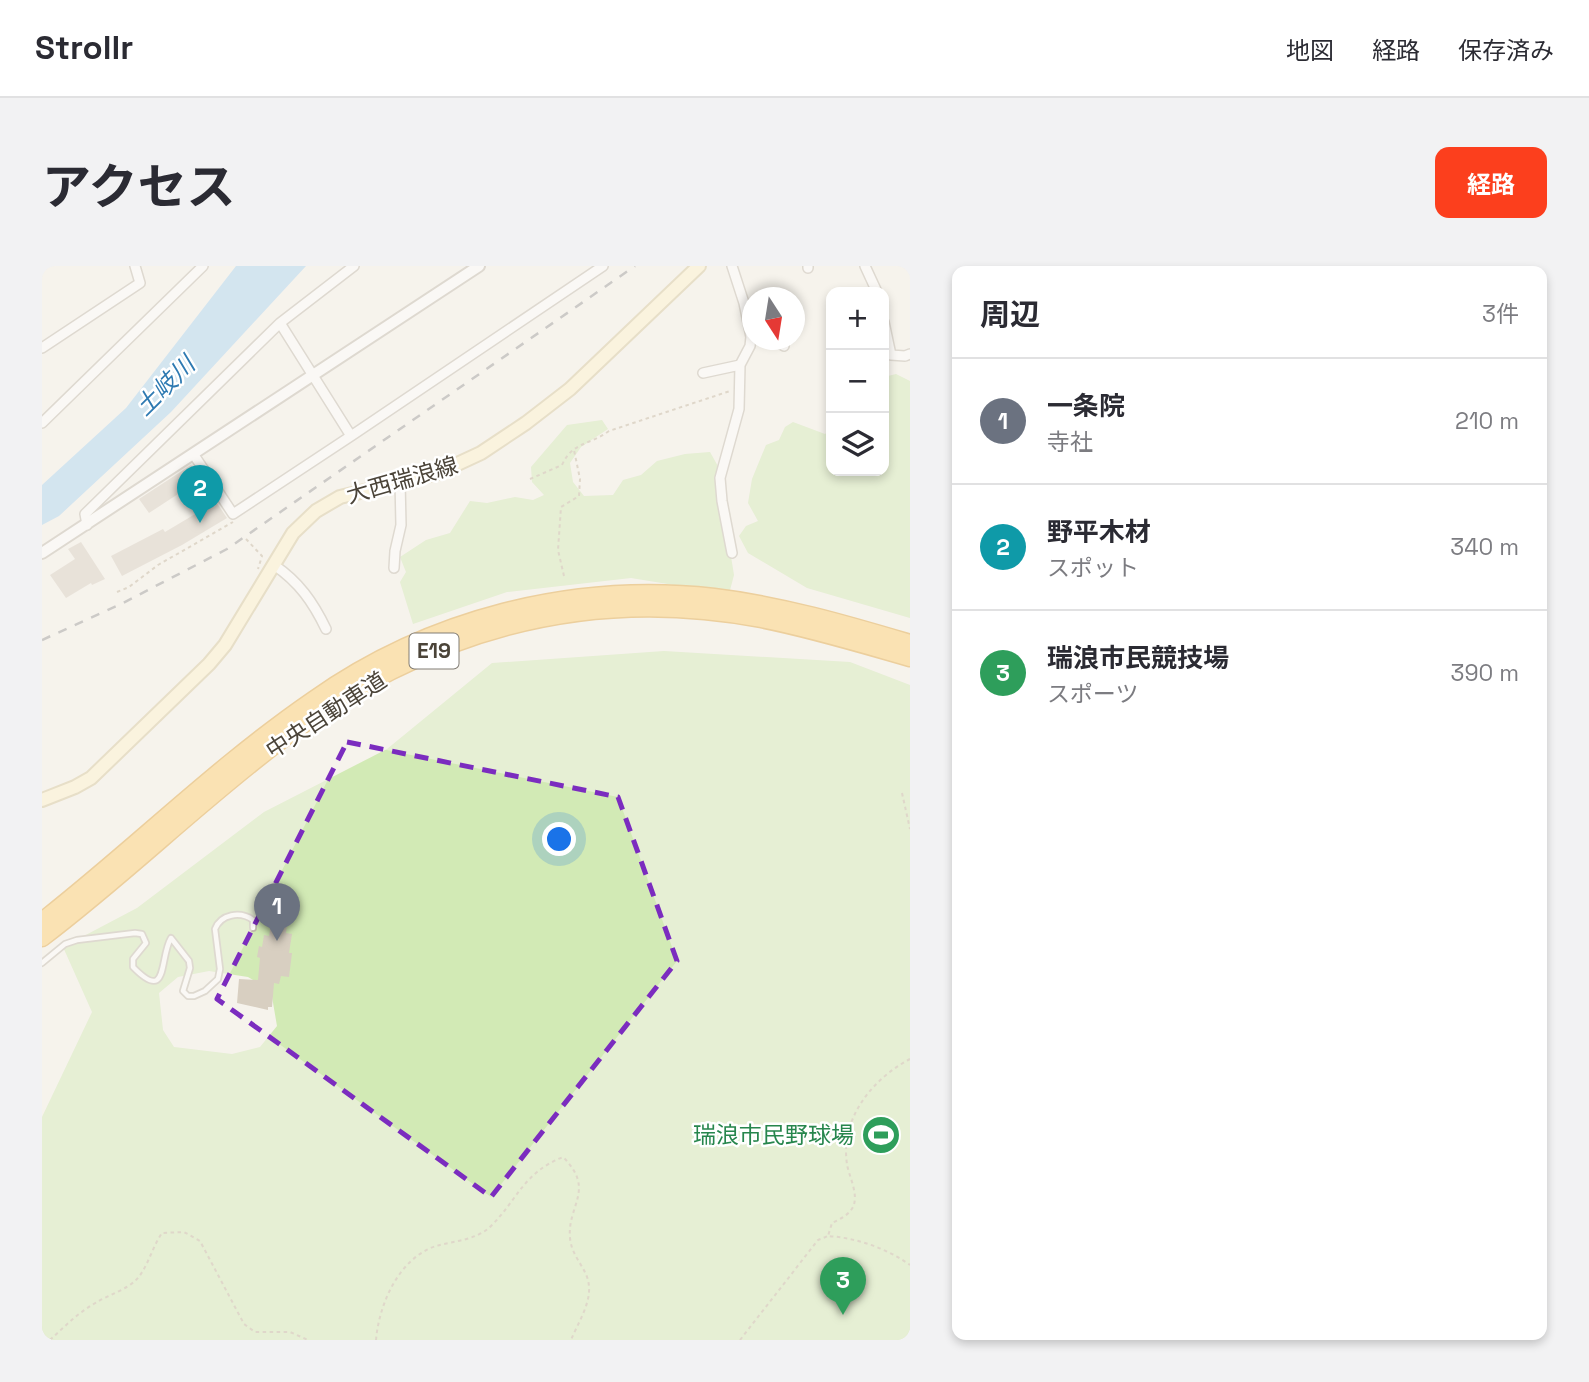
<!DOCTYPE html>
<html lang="ja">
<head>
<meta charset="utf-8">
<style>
	:root { --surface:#fff; --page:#f2f2f3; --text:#2b2b33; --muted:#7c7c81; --line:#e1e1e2; --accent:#fc3f1d }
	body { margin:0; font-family:"Space Grotesk","Noto Sans JP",sans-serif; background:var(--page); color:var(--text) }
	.controls { position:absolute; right:21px; top:21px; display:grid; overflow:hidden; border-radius:14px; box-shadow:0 4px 10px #0003 }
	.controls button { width:63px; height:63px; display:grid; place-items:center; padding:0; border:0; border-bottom:2px solid var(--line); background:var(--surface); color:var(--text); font:35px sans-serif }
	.compass { position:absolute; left:700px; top:21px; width:63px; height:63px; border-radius:50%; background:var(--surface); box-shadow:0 4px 10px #0003; rotate:168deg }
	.you { position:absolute; left:518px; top:574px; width:24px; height:24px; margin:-18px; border:5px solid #fff; border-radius:50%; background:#1a73e8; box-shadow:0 0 0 10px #1a73e833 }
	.badge { display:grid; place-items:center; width:46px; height:46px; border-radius:50%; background:var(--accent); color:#fff; font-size:23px; font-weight:700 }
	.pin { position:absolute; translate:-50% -58px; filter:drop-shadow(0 2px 4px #0008) }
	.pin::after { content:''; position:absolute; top:37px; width:24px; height:21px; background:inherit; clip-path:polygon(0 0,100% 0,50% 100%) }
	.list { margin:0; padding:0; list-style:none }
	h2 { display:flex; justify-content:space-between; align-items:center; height:91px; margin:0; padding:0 28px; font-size:30px }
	h2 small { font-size:23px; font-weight:400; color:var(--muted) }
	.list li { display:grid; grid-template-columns:46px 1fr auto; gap:21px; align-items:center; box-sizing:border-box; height:126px; padding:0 28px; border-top:2px solid var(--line) }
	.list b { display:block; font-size:26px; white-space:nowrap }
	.list p { margin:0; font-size:23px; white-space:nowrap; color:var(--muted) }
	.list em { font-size:23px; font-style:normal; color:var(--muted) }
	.icon { flex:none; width:38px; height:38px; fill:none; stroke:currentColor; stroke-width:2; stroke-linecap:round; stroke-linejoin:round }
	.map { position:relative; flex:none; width:868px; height:1074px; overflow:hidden; border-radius:14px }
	header { display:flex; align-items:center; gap:42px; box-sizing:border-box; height:98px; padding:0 35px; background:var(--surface); border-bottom:2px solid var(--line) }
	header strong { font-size:33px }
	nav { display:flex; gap:38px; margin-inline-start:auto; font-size:24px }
	.intro { display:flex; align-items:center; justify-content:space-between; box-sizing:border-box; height:168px; padding:0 42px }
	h1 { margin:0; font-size:49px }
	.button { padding:18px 32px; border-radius:14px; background:var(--accent); color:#fff; font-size:24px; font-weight:700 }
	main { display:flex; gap:42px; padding:0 42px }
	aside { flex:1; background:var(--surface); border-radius:14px; box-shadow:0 4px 10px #0003 }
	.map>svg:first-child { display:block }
</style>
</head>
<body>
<header>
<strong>Strollr</strong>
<nav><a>地図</a><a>経路</a><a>保存済み</a></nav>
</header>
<div class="intro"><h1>アクセス</h1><a class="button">経路</a></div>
<main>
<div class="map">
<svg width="868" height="1074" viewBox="0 0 868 1074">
	<rect width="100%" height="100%" fill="#f6f3ec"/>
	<path fill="#d2eab5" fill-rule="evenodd" d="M854,108L868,115V352L765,322L706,287L697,270L704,260L716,255L706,237L710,213L724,179L737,174L743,161L751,156L783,168L789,163V205H842V111Z
		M560,154L566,163L539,181L528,197L531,216L542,230L571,229L581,214L599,209L615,195L643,188L668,186L677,202L689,251L686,272L692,309L687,328L589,312L465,326L371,358L358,316L364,306L358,291L384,274L408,267L428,235L445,237L473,231L491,234L502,229L490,216L489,201L525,159Z
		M622,385L808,396L868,419V1074H0V851L50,746L21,681L95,642L222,546L345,483L450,397ZM167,705L206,711L229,725L235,760L218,781L190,788L132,781L121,764L117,727L136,711Z"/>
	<path fill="#a9d4f2" d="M194,0H264L129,146L17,250L0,259V219L84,142Z"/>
	<path fill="#d8cfc1" d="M149,199L185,252L140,279L80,310L69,290L121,263L123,266L170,238L160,221L156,223L153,217L107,247L97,233Z
		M39,276L63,313L50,319L49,317L24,332L8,309L33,293L26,283Z
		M232,641L244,644L242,656L245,657L244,667L250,668L247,687H250L247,711L239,710L237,718L232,717L230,741H226V744L195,737L197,713L216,714L218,692L215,691L217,680L220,681L222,669L227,670Z"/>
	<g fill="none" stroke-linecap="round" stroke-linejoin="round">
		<defs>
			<path id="service" d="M0,697L23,678L35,674L93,667L100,668L104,677L91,693V701C127,738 117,692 129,672L147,695L148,702L141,725L146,730H152L163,725L176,713L178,703L173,663C179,648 198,645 211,654V662"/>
			<path id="minor" d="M766,0V2
				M823,0L835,26
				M842,56L849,89L863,90L868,88
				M238,57L309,170L561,0
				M733,74L742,80
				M0,82L98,17L93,0
				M661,107L698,99
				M0,157L161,0
				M152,189L191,248L309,170
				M45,259L43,248L238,57L312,0
				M690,287L680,235L678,212L697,143L698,99L708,80L709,71L702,37L690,0
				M232,299C257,316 271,336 284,363
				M352,302L353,285L359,259L358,215"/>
			<path id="tertiary" d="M0,287L437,0"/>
			<path id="secondary" d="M0,534L33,521L49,512L167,398L183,379L251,267L274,245L298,231L396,207L439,187L484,157L528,123L657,0"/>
			<path id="motorway" d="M0,655C92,583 175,500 271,434C387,352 531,315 672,331C739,339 804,358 868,377
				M0,672C82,610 155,538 237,476C380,367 540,319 719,353C770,363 819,378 868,392"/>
		</defs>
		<use href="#service" stroke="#c2bbae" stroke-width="8"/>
		<use href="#minor" stroke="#c2bbae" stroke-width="12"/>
		<use href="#tertiary" stroke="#c2bbae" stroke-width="14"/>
		<use href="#secondary" stroke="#d6c79b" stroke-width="16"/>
		<use href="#motorway" stroke="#e0a43c" stroke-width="19"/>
		<path stroke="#c4b79f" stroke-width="2" stroke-dasharray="3.5 3.5" stroke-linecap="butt" d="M488,213L520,199C530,176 548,179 567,165L688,125
			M204,273L220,290L216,303
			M522,310L516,284L519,241L537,230L538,213L532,184
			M75,326L87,321L116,299L191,256
			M860,527L868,563
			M868,793C830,813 798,853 805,898C807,911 817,928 811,941C807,949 798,953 790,957L786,970C815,972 844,982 868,999
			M8,1074C23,1060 37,1046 55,1036C67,1029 83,1024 93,1015C105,1004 110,981 120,967L142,966L158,975L202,1058L213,1066H248L266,1074
			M334,1074C337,1038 357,992 394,980C412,975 435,974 449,960C476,933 481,907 521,891C554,924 525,939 528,972C530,993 547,1003 547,1022C548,1039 535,1059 529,1074
			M698,1074L776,974L786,970"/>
		<use href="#service" stroke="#fff" stroke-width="4.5"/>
		<use href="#minor" stroke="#fff" stroke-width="9"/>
		<use href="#tertiary" stroke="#fff" stroke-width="10"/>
		<use href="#secondary" stroke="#fff3cd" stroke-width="12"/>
		<use href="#motorway" stroke="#ffcf6e" stroke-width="16"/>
		<path stroke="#9a9a9a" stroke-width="2.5" stroke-dasharray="9 9" stroke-linecap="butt" d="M0,374L81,337L185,283L593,0"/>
	</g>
	<path d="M0 0H868V1074H0ZM305,476L576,531L635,695L449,931L175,733Z" fill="#f6f3ec" fill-opacity=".55" fill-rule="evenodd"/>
	<path fill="none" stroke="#7b2cbf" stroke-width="5" stroke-dasharray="14 9" stroke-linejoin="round" d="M305,476L576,531L635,695L449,931L175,733Z"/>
	<defs>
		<symbol id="stadium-disc" viewBox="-11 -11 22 22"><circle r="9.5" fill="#2e9e5b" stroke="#fff"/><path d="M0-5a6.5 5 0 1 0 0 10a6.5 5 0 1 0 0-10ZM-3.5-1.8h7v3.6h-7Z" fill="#fff"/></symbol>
	</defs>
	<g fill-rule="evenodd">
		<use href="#stadium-disc" x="817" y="847" width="44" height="44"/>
	</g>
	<g text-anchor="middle" stroke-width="5" stroke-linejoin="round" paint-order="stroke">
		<rect fill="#fff" stroke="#817c74" stroke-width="2" x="367.5" y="367.5" width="49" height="35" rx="5"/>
		<g font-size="21" font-weight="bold" fill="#4b4439">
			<text x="392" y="392">E19</text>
		</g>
		<g font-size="23" fill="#4b4439" stroke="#fff">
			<text transform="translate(360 214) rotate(-16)" y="8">大西瑞浪線</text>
			<text transform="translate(284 449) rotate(-33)" y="8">中央自動車道</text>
		</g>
		<g font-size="23" fill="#27864d" stroke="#fff" text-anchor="end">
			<text x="812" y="877">瑞浪市民野球場</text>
		</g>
		<g font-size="24" font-style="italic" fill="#2e7ab2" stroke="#fff">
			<text transform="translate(123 120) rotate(-45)" y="8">土岐川</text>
		</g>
	</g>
</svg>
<div class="controls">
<button>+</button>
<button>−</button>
<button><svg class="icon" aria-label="layers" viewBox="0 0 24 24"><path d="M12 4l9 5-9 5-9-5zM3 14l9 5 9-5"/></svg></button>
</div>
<svg class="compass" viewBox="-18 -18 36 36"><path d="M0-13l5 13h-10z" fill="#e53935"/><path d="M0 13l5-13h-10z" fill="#7c7c81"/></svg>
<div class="you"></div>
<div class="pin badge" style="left:235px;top:675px;background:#6b7280">1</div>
<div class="pin badge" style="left:158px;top:257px;background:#0f9aa8">2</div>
<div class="pin badge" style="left:801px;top:1049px;background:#2e9e5b">3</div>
</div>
<aside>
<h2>周辺<small>3件</small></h2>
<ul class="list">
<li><span class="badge" style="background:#6b7280">1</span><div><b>一条院</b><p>寺社</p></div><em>210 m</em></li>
<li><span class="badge" style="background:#0f9aa8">2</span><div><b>野平木材</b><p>スポット</p></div><em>340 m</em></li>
<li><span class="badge" style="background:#2e9e5b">3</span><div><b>瑞浪市民競技場</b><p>スポーツ</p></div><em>390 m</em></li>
</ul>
</aside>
</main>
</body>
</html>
